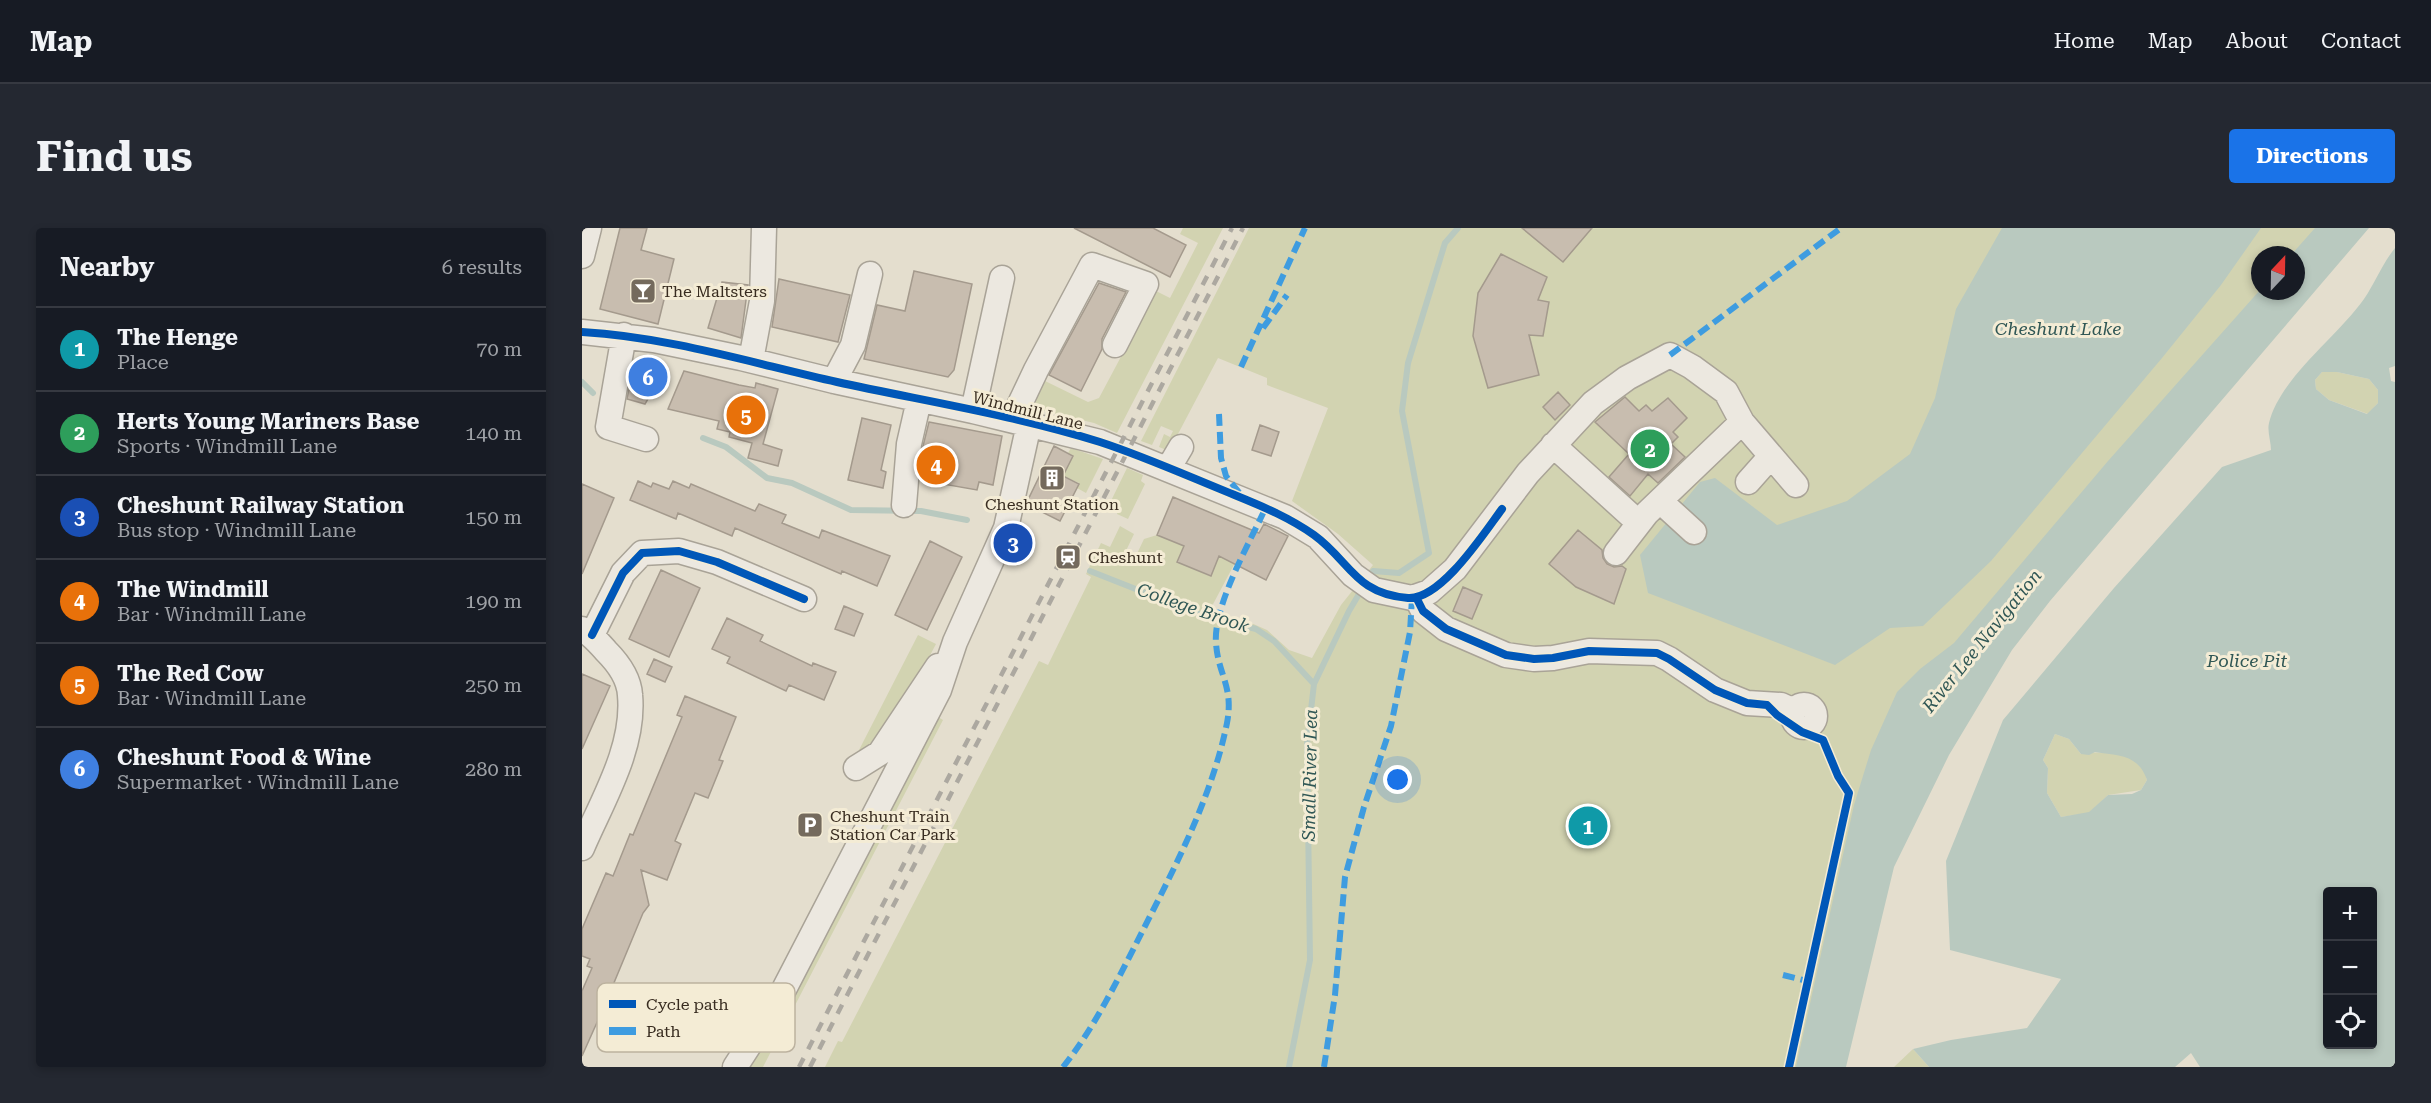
<!DOCTYPE html>
<html lang="en">
<head>
<meta charset="utf-8">
<style>
	:root { --surface:#171b24; --page:#242831; --text:#f1f3f6; --muted:#9ea1a6; --line:#363941; --accent:#1a73e8 }
	body { margin:0; font-family:"Roboto Serif",serif; background:var(--page); color:var(--text) }
	.controls { position:absolute; right:18px; bottom:18px; display:grid; overflow:hidden; border-radius:6px; box-shadow:0 3px 9px #0003 }
	.controls button { width:54px; height:54px; display:grid; place-items:center; padding:0; border:0; border-bottom:2px solid var(--line); background:var(--surface); color:var(--text); font:30px sans-serif }
	.compass { position:absolute; left:1669px; top:18px; width:54px; height:54px; border-radius:50%; background:var(--surface); box-shadow:0 3px 9px #0003; rotate:22deg }
	.you { position:absolute; left:816px; top:552px; width:21px; height:21px; margin:-15px; border:4px solid #fff; border-radius:50%; background:#1a73e8; box-shadow:0 0 0 9px #1a73e833 }
	.badge { display:grid; place-items:center; width:39px; height:39px; border-radius:50%; background:var(--accent); color:#fff; font-size:20px; font-weight:700 }
	.pin { position:absolute; translate:-50% -50%; border:3px solid #fff; box-shadow:0 2px 6px #0006 }
	.list { margin:0; padding:0; list-style:none }
	h2 { display:flex; justify-content:space-between; align-items:center; height:78px; margin:0; padding:0 24px; font-size:26px }
	h2 small { font-size:20px; font-weight:400; color:var(--muted) }
	.list li { display:grid; grid-template-columns:39px 1fr auto; gap:18px; align-items:center; box-sizing:border-box; height:84px; padding:0 24px; border-top:2px solid var(--line) }
	.list b { display:block; font-size:22px; white-space:nowrap }
	.list p { margin:0; font-size:20px; white-space:nowrap; color:var(--muted) }
	.list em { font-size:20px; font-style:normal; color:var(--muted) }
	.icon { flex:none; width:33px; height:33px; fill:none; stroke:currentColor; stroke-width:2; stroke-linecap:round; stroke-linejoin:round }
	.map { position:relative; flex:none; width:1813px; height:839px; overflow:hidden; border-radius:6px }
	header { display:flex; align-items:center; gap:36px; box-sizing:border-box; height:84px; padding:0 30px; background:var(--surface); border-bottom:2px solid var(--line) }
	header strong { font-size:28px }
	nav { display:flex; gap:33px; margin-inline-start:auto; font-size:21px }
	.intro { display:flex; align-items:center; justify-content:space-between; box-sizing:border-box; height:144px; padding:0 36px }
	h1 { margin:0; font-size:42px }
	.button { padding:15px 27px; border-radius:6px; background:var(--accent); color:#fff; font-size:21px; font-weight:700 }
	main { display:flex; gap:36px; padding:0 36px }
	aside { flex:1; background:var(--surface); border-radius:6px; box-shadow:0 3px 9px #0003 }
	.map>svg:first-child { display:block }
</style>
</head>
<body>
<header>
<strong>Map</strong>
<nav><a>Home</a><a>Map</a><a>About</a><a>Contact</a></nav>
</header>
<div class="intro"><h1>Find us</h1><a class="button">Directions</a></div>
<main>
<aside>
<h2>Nearby<small>6 results</small></h2>
<ul class="list">
<li><span class="badge" style="background:#0f9aa8">1</span><div><b>The Henge</b><p>Place</p></div><em>70 m</em></li>
<li><span class="badge" style="background:#2e9e5b">2</span><div><b>Herts Young Mariners Base</b><p>Sports · Windmill Lane</p></div><em>140 m</em></li>
<li><span class="badge" style="background:#1a4fb4">3</span><div><b>Cheshunt Railway Station</b><p>Bus stop · Windmill Lane</p></div><em>150 m</em></li>
<li><span class="badge" style="background:#e8710a">4</span><div><b>The Windmill</b><p>Bar · Windmill Lane</p></div><em>190 m</em></li>
<li><span class="badge" style="background:#e8710a">5</span><div><b>The Red Cow</b><p>Bar · Windmill Lane</p></div><em>250 m</em></li>
<li><span class="badge" style="background:#3f7fe0">6</span><div><b>Cheshunt Food &amp; Wine</b><p>Supermarket · Windmill Lane</p></div><em>280 m</em></li>
</ul>
</aside>
<div class="map">
<svg width="1813" height="839" viewBox="0 0 1813 839">
	<rect width="100%" height="100%" fill="#e4dece"/>
	<path fill="#d2d3b1" d="M601,0H641L535,205L512,195L450,180L461,152L506,174L517,170L574,63L588,70L616,15L598,6Z
		M667,0H1744L1714,27H1678V63L1308,510L1223,839H243L256,813L260,814L457,433L466,437L509,349L504,346L519,315L528,319L538,298L552,306L542,327L552,332L562,311L575,307L599,316L609,302L596,334L628,348L639,324L655,331L629,380L621,383L669,395L685,402L707,422L730,430L759,377L791,337L756,306L710,273L746,180L685,157V150L636,130L587,223L577,219L582,206L588,209L591,203L579,198L570,217L559,213Z
		M1740,144H1755L1787,151L1796,162V175L1786,186L1747,172L1734,161L1733,152Z
		M489,220L521,231L504,265L495,260L497,255L481,248L491,228L486,225Z
		M545,240L561,247L559,253L563,256L546,291L535,286L536,282L527,277Z
		M336,407L354,416L325,471L284,525L277,522Z
		M356,489L361,492L181,839H165Z
		M1473,506L1487,511L1499,526C1516,523 1547,524 1560,538C1563,541 1564,548 1565,552L1559,562L1526,567L1507,585L1479,589L1465,565L1466,540L1461,532Z
		M1331,821L1347,839H1312Z"/>
	<path fill="#b9c9bf" fill-rule="evenodd" d="M1420,0H1679L1639,57L1580,130L1409,333L1341,398L1308,400L1253,437L1066,365L1058,327L1118,254L1133,250L1195,297L1265,273L1328,226L1353,170L1374,81Z
		M1733,0H1787L1468,373L1430,422L1367,527L1312,639L1264,839H1214L1272,577L1289,522L1315,464L1338,441L1372,415L1526,233L1678,62L1714,63V27H1709Z
		M1813,20V138L1807,140L1809,153L1813,154V839H1618L1609,825L1593,839H1347L1331,821L1369,812L1445,800L1479,751L1368,722L1364,633L1421,492L1532,360L1640,239L1689,222C1689,214 1685,203 1687,195C1698,150 1755,109 1782,71C1793,55 1800,36 1813,20ZM1740,144H1755L1787,151L1796,162V175L1785,186L1747,172L1734,161L1733,152ZM1473,506L1487,511L1499,526L1507,527L1513,524C1537,528 1556,526 1565,552L1559,562L1550,566L1526,567L1507,584L1479,589L1465,565L1466,540L1461,532ZM1746,664H1790V816H1746Z"/>
	<g fill="none" stroke-linecap="round" stroke-linejoin="round">
		<path stroke="#b9c9bf" stroke-width="6" d="M0,154L11,165
			M121,210L144,219L185,250L210,255L269,282L339,283L385,292
			M508,343L617,386L674,401L692,413L732,456
			M786,352L791,343L817,345L847,325L820,183L826,135L863,15L876,0
			M707,839L728,732L725,516L732,456L767,383L780,361"/>
	</g>
	<path fill="#c8bdaf" stroke="#a49a8d" stroke-width="1.5" d="M38,0H65L59,22L92,31L76,96L18,81Z
		M492,0H571L604,17L588,49Z
		M940,0H1010L981,34Z
		M919,26L965,49L956,72L967,74L961,108L947,107L957,147L906,160L891,108L896,65Z
		M332,43L390,56L372,142L366,149L282,131L295,77L323,83Z
		M197,51L268,67L256,114L190,99Z
		M140,54L166,57L159,110L126,100L135,70L138,71Z
		M517,55L544,64L520,111V121L499,163L467,147Z
		M53,132L84,139L63,176L45,171Z
		M102,143L157,157L173,160L174,155L196,161L181,216L200,222L196,238L166,230L170,215L147,209L148,204L135,201L137,193L86,181Z
		M976,164L988,177L973,192L961,179Z
		M1043,169L1057,183L1064,177L1070,183L1086,170L1105,190L1091,204L1096,209L1089,216L1103,229L1076,255L1066,246L1048,268L1027,249L1047,226L1013,194Z
		M280,190L309,197L299,242L304,244L301,260L266,252Z
		M347,194L420,208L411,257L397,254L395,262L338,252L341,218Z
		M678,197L697,204L689,228L670,222Z
		M472,218L491,228L481,248L497,256L478,293L444,276Z
		M56,253L69,259L71,255L87,261L91,253L107,260L109,256L173,283L177,276L204,287L200,295L237,310L240,302L308,328L295,358L260,343L259,346L153,300L150,308L96,285L94,291L48,272Z
		M0,256L32,270L0,346Z
		M591,269L677,305L682,296L706,308L684,352L637,328L629,348L595,334L602,318L575,307Z
		M996,302L1020,322L1021,330L1025,336L1032,339L1040,338L1044,341L1032,376L994,359L967,336Z
		M348,313L380,329L345,402L313,387Z
		M79,342L118,360L87,429L47,411Z
		M881,359L900,367L890,391L871,383Z
		M262,378L281,386L272,408L253,401Z
		M145,390L181,407L178,413L230,438L231,435L254,444L242,472L207,457L204,463L145,435L148,429L130,421Z
		M72,431L90,439L83,454L65,446Z
		M0,446L28,458L0,521Z
		M103,468L154,489L137,532L141,533L126,570L113,565L93,613L99,616L85,652L59,642L67,677L61,685L29,762L36,766L28,784L21,781L0,828V763L10,740L5,738L8,731L0,728V701L24,645L31,648L48,606L51,607L100,489L95,487Z"/>
	<g fill="none" stroke-linecap="round" stroke-linejoin="round">
		<defs>
			<path id="minor" d="M0,28L7,0
				M0,104L72,112L159,130L252,153L391,183L518,214L703,289L736,309L771,347L792,362L830,370L847,364L873,341L946,245L1011,175L1045,150L1088,127L1110,139L1144,164L1160,194L1065,285L1034,325
				M42,107L26,199L64,211
				M169,132L180,73L182,0
				M252,153L271,117L288,46
				M391,183L420,50
				M433,193L436,180L454,142L510,37L564,56L533,117
				M1160,194L1214,257
				M971,217L1057,295
				M586,241L599,219
				M1166,254L1189,228
				M1078,273L1112,304
				M322,277L327,216L337,172
				M834,369L841,383L864,401L924,427L952,431L971,430L1007,423L1075,425L1087,431L1133,462L1165,475L1199,477L1212,483
				M0,401C10,407 16,414 24,423C35,434 47,450 48,467C53,520 20,573 0,620
				M10,407L41,345L60,325L97,323L135,334L222,371
				M1211 488a11 11 0 1 1 22 0a11 11 0 1 1-22 0Z
				M274,540L298,525L356,438
				M153,839L197,771L357,462L373,414L424,300L447,196"/>
		</defs>
		<use href="#minor" stroke="#a9a397" stroke-width="27"/>
		<use href="#minor" stroke="#ece8e0" stroke-width="24"/>
		<path stroke="#aca8a0" stroke-width="4.5" stroke-dasharray="10 10" stroke-linecap="butt" d="M217,839L650,0
			M228,839L661,0"/>
		<path stroke="#3e9ce0" stroke-width="6" stroke-dasharray="12 6" stroke-linecap="butt" d="M681,100L705,67
			M1088,127L1259,0
			M659,139L723,0
			M637,186L639,230L644,248L659,267
			M1201,747L1225,753
			M481,839C513,799 536,751 559,706C593,639 630,569 645,495C652,458 636,447 634,415C631,378 668,314 684,279
			M742,839L753,767L763,649L782,579L809,498L828,404L830,370"/>
		<defs>
			<path id="cycleway" d="M0,104C87,109 170,135 255,154C342,173 432,187 518,214C564,229 610,250 655,268C682,279 708,290 732,307C768,333 773,366 826,370C859,372 902,305 920,281
				M834,369L841,383L864,401L924,427L952,431L971,430L1007,423L1075,425L1087,431L1133,462L1165,475L1185,477L1195,487L1220,504L1241,512L1256,548L1267,565L1207,839
				M10,407L41,345L60,325L97,323L135,334L222,371"/>
		</defs>
		<use href="#cycleway" stroke="#f4ecd5" stroke-width="11"/>
		<use href="#cycleway" stroke="#0057b8" stroke-width="8"/>
	</g>
	<defs>
		<symbol id="bar-square" viewBox="-11 -11 22 22"><rect x="-9" y="-9" width="18" height="18" rx="4" fill="#746a5d" stroke="#f4ecd5"/><path d="M-6-5H6L.8 .8V4.5H3.5V6h-7V4.5H-.8V.8Z" fill="#fff"/></symbol>
		<symbol id="building-square" viewBox="-11 -11 22 22"><rect x="-9" y="-9" width="18" height="18" rx="4" fill="#746a5d" stroke="#f4ecd5"/><path d="M-4-6H4V6H1V3H-1V6H-4ZM-2.5-4.3h1.7v1.8h-1.7ZM.8-4.3h1.7v1.8H.8ZM-2.5-1h1.7V.8h-1.7ZM.8-1h1.7V.8H.8Z" fill="#fff"/></symbol>
		<symbol id="station-square" viewBox="-11 -11 22 22"><rect x="-9" y="-9" width="18" height="18" rx="4" fill="#746a5d" stroke="#f4ecd5"/><path d="M-3-6H3Q5-6 5-4V2Q5 4 3 4L4.5 6H3L1.5 4h-3L-3 6H-4.5L-3 4Q-5 4-5 2V-4Q-5-6-3-6ZM-3.5-4v3h7v-3ZM-3.5 1v1.5H-2V1ZM2 1v1.5H3.5V1Z" fill="#fff"/></symbol>
		<symbol id="parking-square" viewBox="-11 -11 22 22"><rect x="-9" y="-9" width="18" height="18" rx="4" fill="#746a5d" stroke="#f4ecd5"/><path d="M-3.5-5.5H1a3.5 3.5 0 0 1 0 7H-1V5.5H-3.5ZM-1-3.4V-.6H.8a1.4 1.4 0 0 0 0-2.8Z" fill="#fff"/></symbol>
	</defs>
	<g fill-rule="evenodd">
		<use href="#bar-square" x="46" y="48" width="30" height="30"/>
		<use href="#building-square" x="455" y="235" width="30" height="30"/>
		<use href="#station-square" x="471" y="314" width="30" height="30"/>
		<use href="#parking-square" x="213" y="582" width="30" height="30"/>
	</g>
	<g text-anchor="middle" stroke-width="6" stroke-linejoin="round" paint-order="stroke">
		<g font-size="16" fill="#382c20" stroke="#f4ecd5" text-anchor="start">
			<text x="80" y="69">The Maltsters</text>
			<text x="470" y="282" text-anchor="middle">Cheshunt Station</text>
			<text x="506" y="335">Cheshunt</text>
			<text x="248" y="594">Cheshunt Train<tspan x="248" dy="18">Station Car Park</tspan></text>
		</g>
		<g font-size="16" fill="#382c20" stroke="#f4ecd5">
			<text transform="translate(446 182) rotate(14)" y="6">Windmill Lane</text>
		</g>
		<g font-size="18" font-style="italic" fill="#305755" stroke="#f4ecd5">
			<text x="1476" y="107">Cheshunt Lake</text>
			<text transform="translate(611 380) rotate(19)" y="6">College Brook</text>
			<text transform="translate(1400 413) rotate(-51)" y="6">River Lee Navigation</text>
			<text x="1665" y="439">Police Pit</text>
			<text transform="translate(728 547) rotate(-89)" y="6">Small River Lea</text>
		</g>
	</g>
	<rect x="15" y="755" width="198" height="69" rx="9" fill="#f4ecd5" stroke="#bcb29f" stroke-width="1.5"/>
	<rect x="27" y="772" width="27" height="8" fill="#0057b8"/>
	<rect x="27" y="799" width="27" height="8" fill="#3e9ce0"/>
	<g font-size="16" fill="#382c20">
		<text x="64" y="782">Cycle path</text>
		<text x="64" y="809">Path</text>
	</g>
</svg>
<div class="controls">
<button>+</button>
<button>−</button>
<button><svg class="icon" aria-label="locate" viewBox="0 0 24 24"><circle cx="12" cy="12" r="6"/><path d="M12 2v4M12 18v4M2 12h4M18 12h4"/></svg></button>
</div>
<svg class="compass" viewBox="-18 -18 36 36"><path d="M0-13l5 13h-10z" fill="#e53935"/><path d="M0 13l5-13h-10z" fill="#9ea1a6"/></svg>
<div class="you"></div>
<div class="pin badge" style="left:1006px;top:598px;background:#0f9aa8">1</div>
<div class="pin badge" style="left:1068px;top:221px;background:#2e9e5b">2</div>
<div class="pin badge" style="left:431px;top:315px;background:#1a4fb4">3</div>
<div class="pin badge" style="left:354px;top:237px;background:#e8710a">4</div>
<div class="pin badge" style="left:164px;top:187px;background:#e8710a">5</div>
<div class="pin badge" style="left:66px;top:149px;background:#3f7fe0">6</div>
</div>
</main>
</body>
</html>
